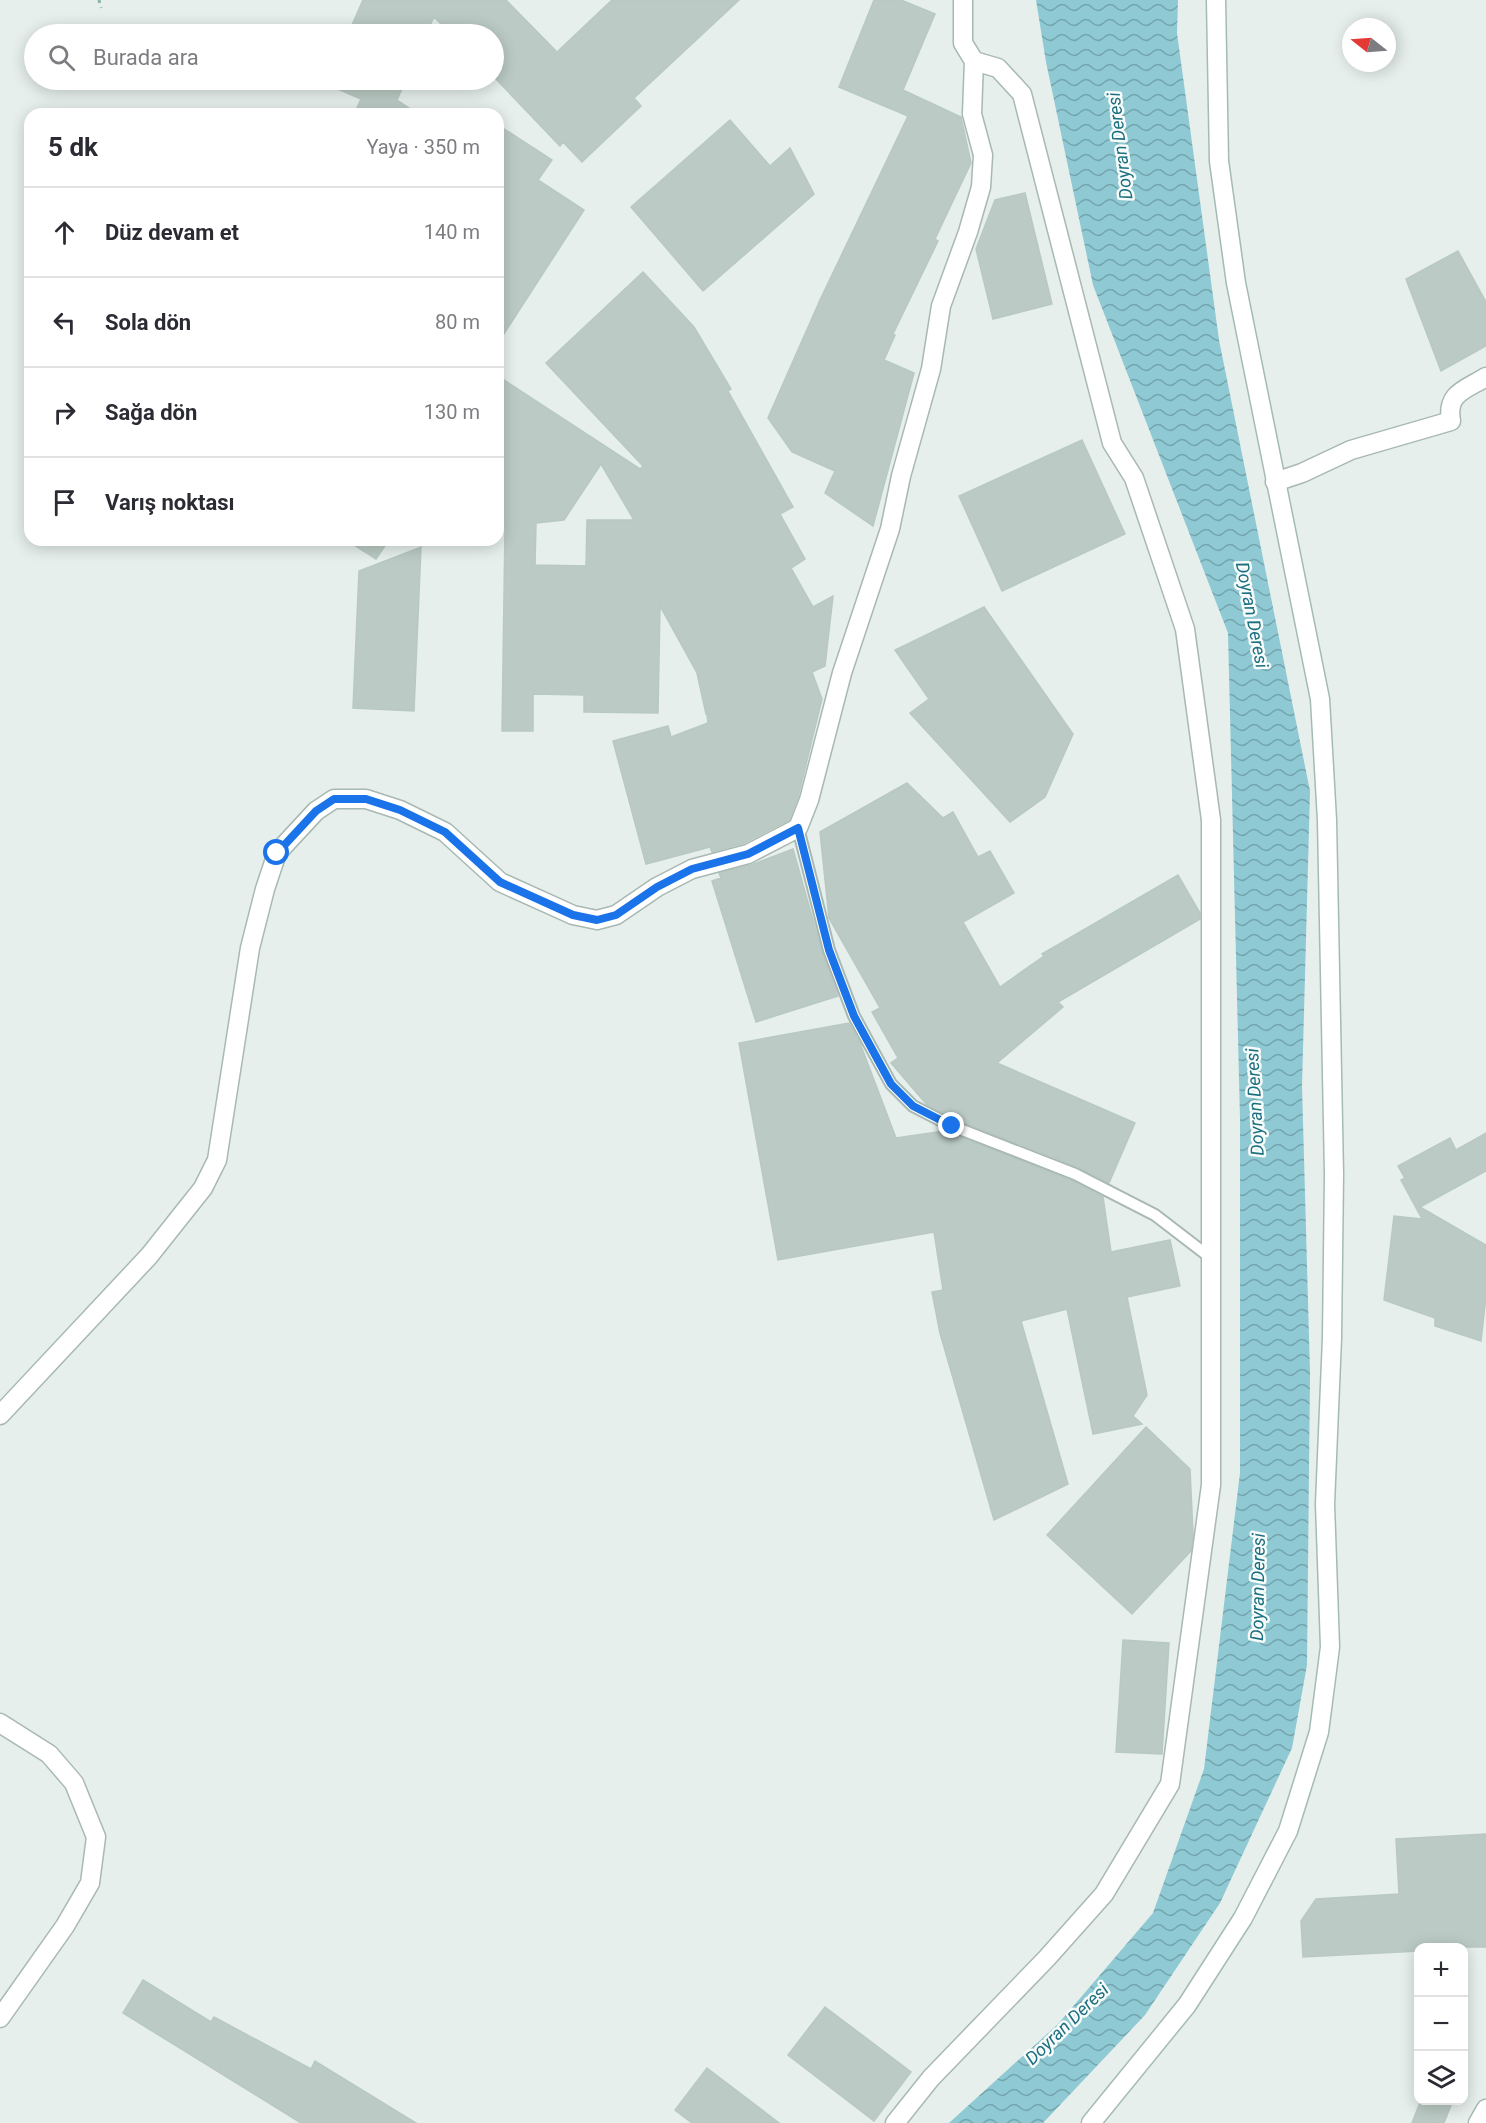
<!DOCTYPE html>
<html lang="tr">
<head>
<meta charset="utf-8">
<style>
	:root { --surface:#fff; --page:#f7f7f7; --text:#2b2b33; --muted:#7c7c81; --line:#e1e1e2 }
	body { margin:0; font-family:Roboto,sans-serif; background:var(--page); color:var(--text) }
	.controls { position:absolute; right:18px; bottom:18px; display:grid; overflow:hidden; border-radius:12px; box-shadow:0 3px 15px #0003 }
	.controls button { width:54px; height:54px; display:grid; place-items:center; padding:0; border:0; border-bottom:2px solid var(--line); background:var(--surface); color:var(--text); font:30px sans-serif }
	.compass { position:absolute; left:1342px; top:18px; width:54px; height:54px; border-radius:50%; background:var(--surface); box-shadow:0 3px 15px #0003; rotate:287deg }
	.stop { position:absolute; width:18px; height:18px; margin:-14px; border:4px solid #1a73e8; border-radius:50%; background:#fff }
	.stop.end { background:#1a73e8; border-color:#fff; box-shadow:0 2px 6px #0008 }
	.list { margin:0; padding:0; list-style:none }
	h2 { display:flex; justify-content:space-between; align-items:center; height:78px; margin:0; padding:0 24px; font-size:26px }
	h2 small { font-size:20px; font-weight:400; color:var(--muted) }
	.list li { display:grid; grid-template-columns:39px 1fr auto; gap:18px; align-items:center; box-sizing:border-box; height:90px; padding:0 24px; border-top:2px solid var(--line) }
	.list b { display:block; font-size:22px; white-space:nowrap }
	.list em { font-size:20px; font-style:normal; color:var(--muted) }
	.icon { flex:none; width:33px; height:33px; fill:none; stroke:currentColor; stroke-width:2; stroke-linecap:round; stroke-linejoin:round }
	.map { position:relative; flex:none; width:1486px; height:2123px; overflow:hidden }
	.search { position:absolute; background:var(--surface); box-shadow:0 3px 15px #0003; left:24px; top:24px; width:480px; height:66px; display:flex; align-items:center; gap:15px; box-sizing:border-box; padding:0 21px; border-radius:33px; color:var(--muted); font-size:22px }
	.panel { position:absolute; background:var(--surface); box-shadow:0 3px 15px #0003; left:24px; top:108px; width:480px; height:438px; border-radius:18px }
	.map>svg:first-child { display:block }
</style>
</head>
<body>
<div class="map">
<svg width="1486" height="2123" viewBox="0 0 1486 2123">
	<defs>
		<pattern id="water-waves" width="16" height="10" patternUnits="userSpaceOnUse" patternTransform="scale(1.5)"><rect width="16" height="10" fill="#8ec9d4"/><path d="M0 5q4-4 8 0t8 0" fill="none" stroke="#74a5ad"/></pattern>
	</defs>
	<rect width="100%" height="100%" fill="#e6efeb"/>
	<path fill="url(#water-waves)" d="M1036,0H1178L1177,33L1219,340L1310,791L1302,1086L1310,1373L1307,1665L1292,1748L1220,1903L1145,2015L1043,2123H949L1058,2024L1153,1913L1204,1769L1240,1473V1118L1228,633L1093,285L1046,62Z"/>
	<path fill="#bbcac4" stroke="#b8c9c2" stroke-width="1.5" fill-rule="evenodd" d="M363,0H506L557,52L612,0H739L634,98L641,106L582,162L563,142L560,146L494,77V34H451L434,17L426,34H348Z
		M874,0H901L935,14L903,90L961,117L971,163L935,239L938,241L893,334L895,335L884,360L914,373L873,526L825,493L835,471L792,452L768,418L820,300L908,116L839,87Z
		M317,80H406L397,100L418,114H366L356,110L361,99Z
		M730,120L770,166L790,148L814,194L703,291L631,207Z
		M498,125L552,160L538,180L584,210L498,343Z
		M1025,193L1052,304L993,319L976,249L995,200Z
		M1458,251L1486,302V346L1441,371L1406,279Z
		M643,272L694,327L731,389L728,391L793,507L780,514L805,559L791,568L813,607L833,596L825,666L812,672L822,699L798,797L789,820L744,843L712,852L710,847L646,864L613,741L668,726L671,737L708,723L707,715L710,714H706L697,673L660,606L658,713L584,712V695L533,694V731H502L505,527L498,528V376L640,469L643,466L546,363ZM601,464L634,520H587L586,566L535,565L536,523L564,520Z
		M1082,440L1125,534L1002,591L959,496Z
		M346,540H389L376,559Z
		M421,547L414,711L353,708L359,571Z
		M984,607L1073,734L1045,797L1010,822L910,713L929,699L895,650Z
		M907,783L943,818L953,812L978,857L990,851L1014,893L963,922L1000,987L1044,956L1042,954L1178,875L1200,913V919L1058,1002L1063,1007L997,1063L1135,1123L1109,1183L1078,1167L955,1119L927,1105L891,1063L898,1058L872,1012L880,1008L829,918L820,832Z
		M793,849L822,952L838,996L756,1022L712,881L721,878L719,873L751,865Z
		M849,1023L860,1043L896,1138L944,1131L1072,1181L1103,1197L1111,1252L1170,1240L1180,1286L1127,1297L1147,1395L1133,1416L1142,1424L1093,1434L1067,1309L1021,1321L1068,1484L994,1520L940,1333L932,1292L943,1290L934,1232L778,1260L739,1043Z
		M1486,1133V1171L1420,1207L1486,1245V1296L1481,1341L1435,1326V1318L1384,1300L1394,1216L1422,1219L1401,1180L1405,1178L1398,1166L1450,1138L1456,1150Z
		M1146,1427L1190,1469L1193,1534L1191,1551L1132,1614L1047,1535Z
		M1123,1640L1169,1643L1162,1754L1116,1752Z
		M1486,1834V1947H1419V1951L1303,1957L1301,1921L1316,1899L1399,1894L1396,1839Z
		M143,1980L211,2022L214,2017L311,2069L315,2061L416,2123H301L123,2013Z
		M825,2007L911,2072L874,2121L788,2055Z
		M707,2068L779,2123H692L675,2110Z
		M1421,2100H1453L1444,2123H1412Z"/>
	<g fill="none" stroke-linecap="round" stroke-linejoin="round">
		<defs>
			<path id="lane" d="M798,828L829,950L854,1016L891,1084L913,1106L952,1126L1075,1174L1155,1215L1211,1258"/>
			<path id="street" d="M1275,482L1302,473L1351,450L1451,421C1446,393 1465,390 1486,377
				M0,1415L149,1256L203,1188L217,1160L250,948L265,889L277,853L316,811L334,799H366L400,810L445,832L500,882L573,915L597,920L616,915L657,887L692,869L748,854L798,828L809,800L842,673L890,529L901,476L931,369L941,306L968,232L981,187L983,155L972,114L974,61
				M0,1723L49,1754L74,1783L96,1837L90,1883L65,1926L0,2018
				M895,2123L931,2078L1047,1958L1104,1894L1170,1784L1211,1485V820L1185,629L1134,478L1112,443L1022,94L998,68L974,61L963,43V0"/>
			<path id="secondary" d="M1091,2123L1187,2005L1243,1918L1288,1831L1319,1732L1330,1647L1325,1504L1332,1338L1334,1174L1327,820L1320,699L1236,283L1219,161L1216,0
				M1478,2123L1486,2109"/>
		</defs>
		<use href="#lane" stroke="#a8b8b2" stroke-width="14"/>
		<use href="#street" stroke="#a8b8b2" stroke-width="21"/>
		<use href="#secondary" stroke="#a4bbb3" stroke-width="21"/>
		<path stroke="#86b3a5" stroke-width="3" stroke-dasharray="3 4.5" stroke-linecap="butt" d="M99,0L101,8"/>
		<use href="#lane" stroke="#fff" stroke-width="10"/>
		<use href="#street" stroke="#fff" stroke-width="18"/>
		<use href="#secondary" stroke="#fff" stroke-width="18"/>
	</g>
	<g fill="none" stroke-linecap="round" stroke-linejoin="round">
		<path stroke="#1a73e8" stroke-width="8" d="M277,853L316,811L334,799H366L400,810L445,832L500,882L573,915L597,920L616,915L657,887L692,869L748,854L798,828L829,950L854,1016L891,1084L913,1106L952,1126"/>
	</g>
	<g text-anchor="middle" stroke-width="5" stroke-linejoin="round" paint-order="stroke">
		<g font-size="18" font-style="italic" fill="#1c6f80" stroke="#f7fbf9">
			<text transform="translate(1120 146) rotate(-97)" y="6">Doyran Deresi</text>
			<text transform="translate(1252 615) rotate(79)" y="6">Doyran Deresi</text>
			<text transform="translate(1255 1102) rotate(-93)" y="6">Doyran Deresi</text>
			<text transform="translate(1258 1587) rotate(-89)" y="6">Doyran Deresi</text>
			<text transform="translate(1067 2024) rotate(-44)" y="6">Doyran Deresi</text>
		</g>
	</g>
</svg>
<div class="controls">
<button>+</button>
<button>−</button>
<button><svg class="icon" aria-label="layers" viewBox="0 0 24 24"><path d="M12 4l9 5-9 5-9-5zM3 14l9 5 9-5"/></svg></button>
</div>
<svg class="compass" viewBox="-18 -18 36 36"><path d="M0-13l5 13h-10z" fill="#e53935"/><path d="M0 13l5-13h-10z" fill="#7c7c81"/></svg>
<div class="stop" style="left:277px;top:853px"></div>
<div class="stop end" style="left:952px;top:1126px"></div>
<div class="search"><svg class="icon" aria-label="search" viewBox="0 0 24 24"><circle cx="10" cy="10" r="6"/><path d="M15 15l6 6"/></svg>Burada ara</div>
<section class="panel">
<h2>5 dk<small>Yaya · 350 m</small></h2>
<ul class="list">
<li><svg class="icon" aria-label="ahead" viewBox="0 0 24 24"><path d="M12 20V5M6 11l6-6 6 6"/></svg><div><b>Düz devam et</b></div><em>140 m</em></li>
<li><svg class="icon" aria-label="left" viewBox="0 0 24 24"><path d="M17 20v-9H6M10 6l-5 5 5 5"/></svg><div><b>Sola dön</b></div><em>80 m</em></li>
<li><svg class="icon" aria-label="right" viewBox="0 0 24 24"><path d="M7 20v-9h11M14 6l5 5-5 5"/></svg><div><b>Sağa dön</b></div><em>130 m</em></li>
<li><svg class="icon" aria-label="arrive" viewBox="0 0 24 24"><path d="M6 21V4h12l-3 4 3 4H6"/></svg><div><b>Varış noktası</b></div></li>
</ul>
</section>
</div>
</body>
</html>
